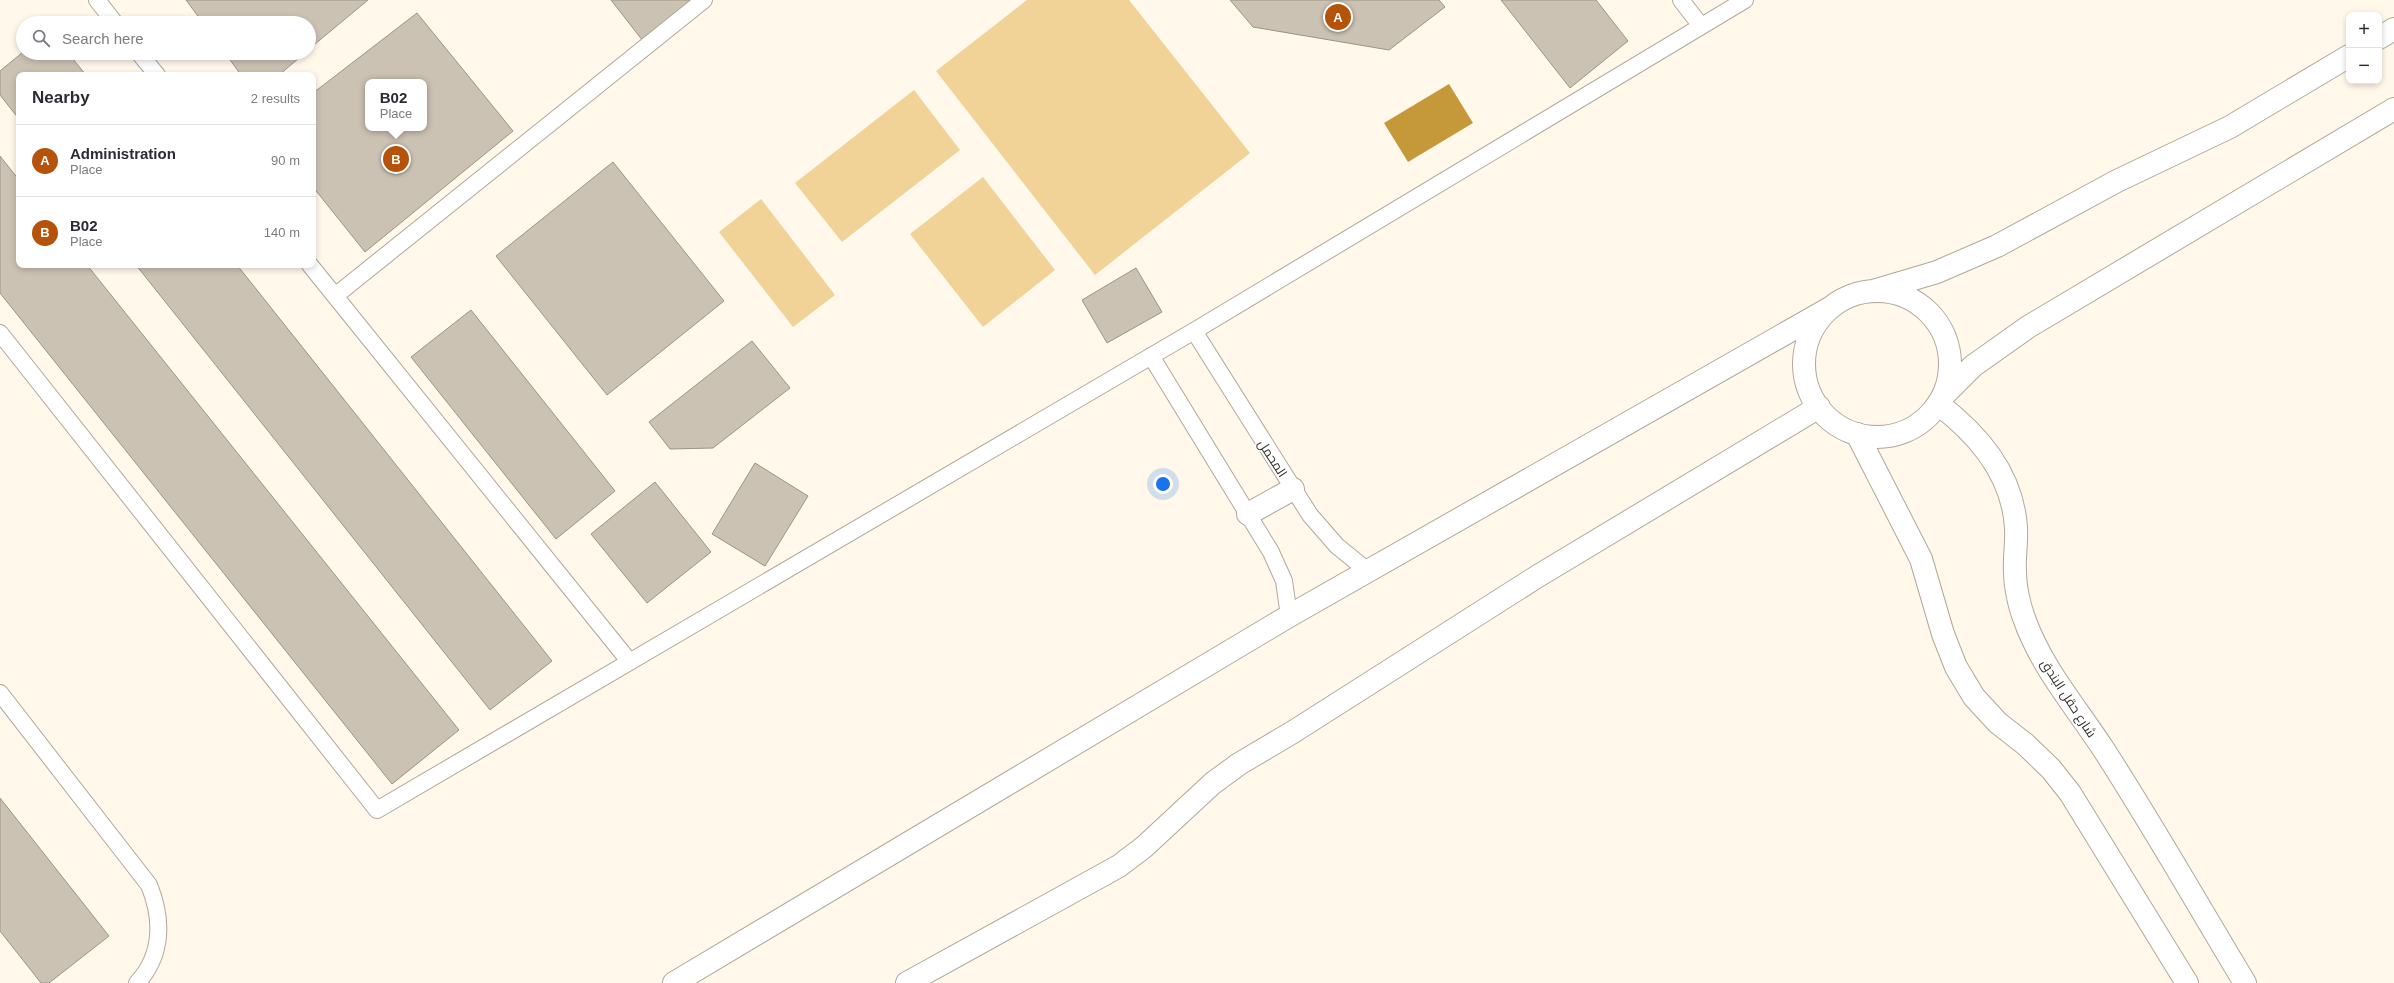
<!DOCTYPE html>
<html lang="en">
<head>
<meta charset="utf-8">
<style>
	:root { --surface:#fff; --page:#f2f2f3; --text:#2b2b33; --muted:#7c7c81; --line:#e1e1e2; --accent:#b45309 }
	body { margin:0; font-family:Helvetica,Cairo,sans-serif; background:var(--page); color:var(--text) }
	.controls { position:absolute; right:12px; top:12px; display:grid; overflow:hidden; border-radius:8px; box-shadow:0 2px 6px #0003 }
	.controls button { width:36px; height:36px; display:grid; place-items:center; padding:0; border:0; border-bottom:1px solid var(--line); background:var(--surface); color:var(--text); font:20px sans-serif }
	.you { position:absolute; left:1163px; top:484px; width:14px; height:14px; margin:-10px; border:3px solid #fff; border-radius:50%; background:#1a73e8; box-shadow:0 0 0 6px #1a73e833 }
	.badge { display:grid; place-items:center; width:26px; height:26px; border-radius:50%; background:var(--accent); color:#fff; font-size:13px; font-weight:700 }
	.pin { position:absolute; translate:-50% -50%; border:2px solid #fff; box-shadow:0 1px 4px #0006 }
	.popup { position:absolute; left:365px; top:79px; width:62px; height:52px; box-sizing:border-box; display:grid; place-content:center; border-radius:8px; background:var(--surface); filter:drop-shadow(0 1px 3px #0005); font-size:13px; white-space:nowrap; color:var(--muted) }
	.popup b { font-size:15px; color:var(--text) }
	.popup::after { content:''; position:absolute; left:50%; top:100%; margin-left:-8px; border:8px solid transparent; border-top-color:var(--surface) }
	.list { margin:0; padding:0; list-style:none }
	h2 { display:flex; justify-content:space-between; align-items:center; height:52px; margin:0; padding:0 16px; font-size:17px }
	h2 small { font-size:13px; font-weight:400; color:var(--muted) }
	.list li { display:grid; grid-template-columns:26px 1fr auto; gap:12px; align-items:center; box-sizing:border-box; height:72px; padding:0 16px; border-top:1px solid var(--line) }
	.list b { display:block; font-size:15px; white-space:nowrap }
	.list p { margin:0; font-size:13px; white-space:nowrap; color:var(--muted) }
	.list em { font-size:13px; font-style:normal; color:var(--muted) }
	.icon { flex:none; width:22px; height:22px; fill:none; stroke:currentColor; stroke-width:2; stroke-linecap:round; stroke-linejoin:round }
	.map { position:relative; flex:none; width:2394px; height:983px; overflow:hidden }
	.search { position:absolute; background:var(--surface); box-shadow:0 2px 6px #0003; left:16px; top:16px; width:300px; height:44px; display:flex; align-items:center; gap:10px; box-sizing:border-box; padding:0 14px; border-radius:22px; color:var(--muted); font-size:15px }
	.panel { position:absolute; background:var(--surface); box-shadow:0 2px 6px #0003; left:16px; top:72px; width:300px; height:196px; border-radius:8px }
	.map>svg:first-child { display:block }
</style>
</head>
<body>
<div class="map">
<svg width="2394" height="983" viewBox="0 0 2394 983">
	<rect width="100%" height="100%" fill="#fff8eb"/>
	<path fill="#f1d297" d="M1027,0H1129L1250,153L1095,275L936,71Z
		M914,90L960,150L842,242L795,183Z
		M983,177L1055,270L983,327L910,234Z
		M761,199L835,295L793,327L719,232Z"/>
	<path fill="#c5993a" d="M1449,84L1473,123L1408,162L1384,123Z"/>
	<path fill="#cbc2b3" stroke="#9b9385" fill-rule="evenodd" d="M186,0H368L309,49V23H203Z
		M611,0H694L643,41Z
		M1230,0H1439L1445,7L1389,50L1253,27Z
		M1501,0H1596L1628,41L1570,88Z
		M417,13L513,131L365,252L313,187V93ZM368,82H424V128H368Z
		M23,52L68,53L86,75H19V119L0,95V71Z
		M225,53H305L279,75H241Z
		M0,156L19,180V265H87L459,730L392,784L0,293Z
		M613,162L724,301L607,395L496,256Z
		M136,265H237L552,661L490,710Z
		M1136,268L1162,312L1107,343L1082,300Z
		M471,310L615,491L556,539L411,357Z
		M752,341L790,388L713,448L670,449L649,422Z
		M755,463L808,496L765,566L712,534Z
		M655,482L711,552L647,603L591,534Z
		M0,798L109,936L49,983H41L0,931Z"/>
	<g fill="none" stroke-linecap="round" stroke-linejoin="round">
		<defs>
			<path id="service" d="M97,0L115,23
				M1681,0L1701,26
				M139,53L157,75
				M310,265L629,661
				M335,296L704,0
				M1194,331L1310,515L1337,546L1369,572
				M0,333L377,810L1194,331L1745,0
				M1151,356L1271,552L1284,581L1289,616
				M0,693L149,885C163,919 163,955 137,983"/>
			<path id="minor" d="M2379,38L2394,29
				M1873,291L1937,272L1997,246L2117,181L2230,127L2349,56
				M1804 364a73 73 0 1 1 146 0a73 73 0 1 1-146 0Z
				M1944,395L1973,366L2028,327L2394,109
				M1248,514L1293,489
				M674,983L1289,616L1830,308
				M907,983L1119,866L1144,847L1213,783L1239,764L1293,732L1538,576L1819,407"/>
			<path id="secondary" d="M1938,404C1978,434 2013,475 2016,528C2017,542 2014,557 2015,572C2015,585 2019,605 2024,618C2041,667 2076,707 2104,750C2153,826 2198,905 2245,983
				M1857,434L1921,559L1943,634L1956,667L1974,697L1998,723L2025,744L2051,769L2070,793L2187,983"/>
		</defs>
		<use href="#service" stroke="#b0a899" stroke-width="18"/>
		<use href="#minor" stroke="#b0a899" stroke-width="24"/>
		<use href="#secondary" stroke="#b0a899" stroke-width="24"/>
		<use href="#service" stroke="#fff" stroke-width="16"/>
		<use href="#minor" stroke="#fff" stroke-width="22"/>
		<use href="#secondary" stroke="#fff" stroke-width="22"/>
	</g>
	<g text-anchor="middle" stroke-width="3" stroke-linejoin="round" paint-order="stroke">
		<g font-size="13" fill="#2f2c26" stroke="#fff">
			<text transform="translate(1273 458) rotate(57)" y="5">المحمل</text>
			<text transform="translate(2069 698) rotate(57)" y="5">شارع حقل البندق</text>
		</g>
	</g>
</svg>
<div class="controls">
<button>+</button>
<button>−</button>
</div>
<div class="you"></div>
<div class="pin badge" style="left:1338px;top:17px">A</div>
<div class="pin badge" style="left:396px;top:159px">B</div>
<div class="popup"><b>B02</b>Place</div>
<div class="search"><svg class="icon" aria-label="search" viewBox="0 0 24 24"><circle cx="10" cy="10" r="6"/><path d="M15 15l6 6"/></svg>Search here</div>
<section class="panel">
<h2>Nearby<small>2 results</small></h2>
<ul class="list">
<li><span class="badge">A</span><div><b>Administration</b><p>Place</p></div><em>90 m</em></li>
<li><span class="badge">B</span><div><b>B02</b><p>Place</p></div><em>140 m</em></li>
</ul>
</section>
</div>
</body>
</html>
